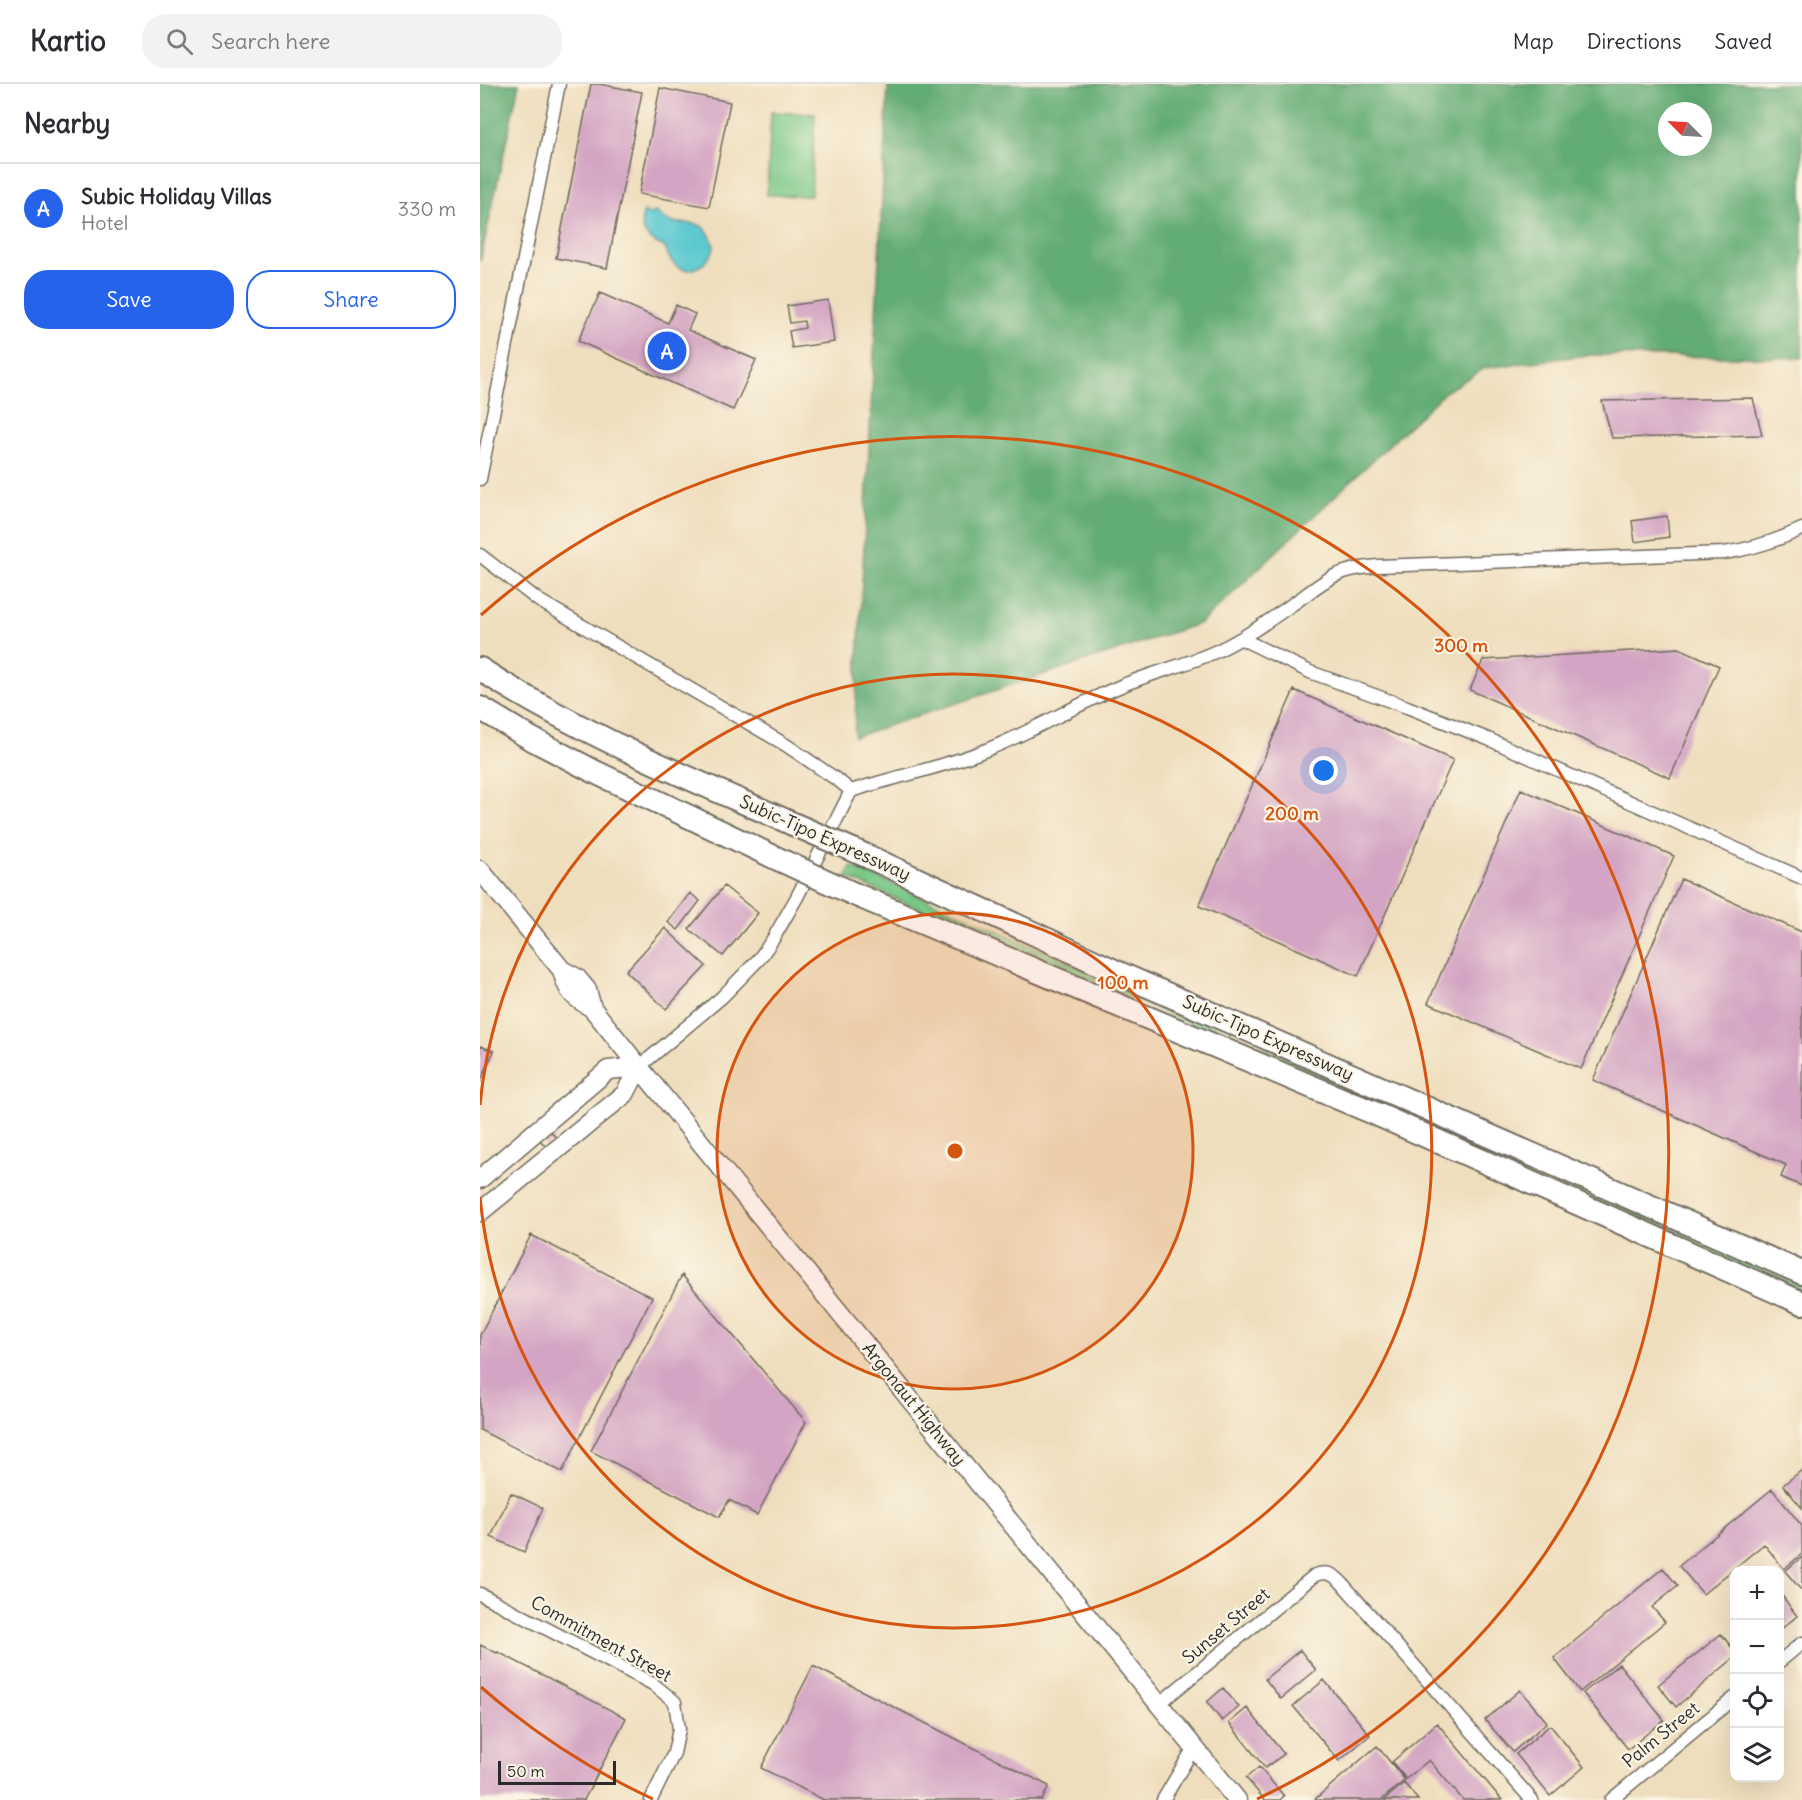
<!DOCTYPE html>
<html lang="en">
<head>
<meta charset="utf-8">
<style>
	:root { --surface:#fff; --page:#f2f2f3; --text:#2b2b33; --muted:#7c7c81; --line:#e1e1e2; --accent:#2563eb }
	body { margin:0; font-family:Delius,sans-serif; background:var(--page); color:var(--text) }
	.controls { position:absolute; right:18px; bottom:18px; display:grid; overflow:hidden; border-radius:12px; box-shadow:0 6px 24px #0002 }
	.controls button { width:54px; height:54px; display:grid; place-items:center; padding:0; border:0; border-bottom:2px solid var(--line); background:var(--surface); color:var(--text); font:30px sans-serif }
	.compass { position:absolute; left:1178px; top:18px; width:54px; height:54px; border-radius:50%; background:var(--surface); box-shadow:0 6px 24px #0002; rotate:294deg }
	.scale { position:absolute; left:18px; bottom:15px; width:118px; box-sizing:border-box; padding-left:6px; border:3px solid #2b2b2b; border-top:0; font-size:16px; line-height:21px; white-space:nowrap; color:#2b2b2b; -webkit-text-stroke:4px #fcf5e5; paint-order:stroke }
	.you { position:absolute; left:844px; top:687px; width:21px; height:21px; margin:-15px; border:4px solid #fff; border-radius:50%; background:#1a73e8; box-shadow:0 0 0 9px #1a73e833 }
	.badge { display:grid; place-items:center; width:39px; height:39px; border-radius:50%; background:var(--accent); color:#fff; font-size:20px; font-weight:700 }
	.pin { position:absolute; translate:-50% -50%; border:3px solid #fff; box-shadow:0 2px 6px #0006 }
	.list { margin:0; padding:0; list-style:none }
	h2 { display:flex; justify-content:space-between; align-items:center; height:78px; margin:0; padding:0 24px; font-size:26px }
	h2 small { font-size:20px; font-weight:400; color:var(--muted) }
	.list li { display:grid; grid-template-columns:39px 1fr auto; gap:18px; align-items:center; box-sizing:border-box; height:90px; padding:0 24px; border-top:2px solid var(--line) }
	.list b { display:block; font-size:22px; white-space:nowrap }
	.list p { margin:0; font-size:20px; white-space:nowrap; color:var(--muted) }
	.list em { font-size:20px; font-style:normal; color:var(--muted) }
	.actions { display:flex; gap:12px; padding:18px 24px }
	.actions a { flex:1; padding:14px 0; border:2px solid var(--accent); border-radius:24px; text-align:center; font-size:21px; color:var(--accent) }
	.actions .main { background:var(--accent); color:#fff }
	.icon { flex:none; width:33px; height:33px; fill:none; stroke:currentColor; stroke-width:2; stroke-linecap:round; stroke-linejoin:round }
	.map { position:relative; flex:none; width:1322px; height:1716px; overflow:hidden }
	header { display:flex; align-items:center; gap:36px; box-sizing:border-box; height:84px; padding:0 30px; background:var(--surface); border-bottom:2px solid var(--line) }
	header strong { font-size:28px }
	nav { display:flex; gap:33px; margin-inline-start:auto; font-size:21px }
	.search { width:420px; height:54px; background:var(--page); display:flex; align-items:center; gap:15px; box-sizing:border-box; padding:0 21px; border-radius:24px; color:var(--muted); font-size:22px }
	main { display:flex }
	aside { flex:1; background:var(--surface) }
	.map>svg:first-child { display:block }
</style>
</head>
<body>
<header>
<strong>Kartio</strong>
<div class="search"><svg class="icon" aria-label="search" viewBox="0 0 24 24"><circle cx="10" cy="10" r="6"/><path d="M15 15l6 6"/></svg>Search here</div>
<nav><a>Map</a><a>Directions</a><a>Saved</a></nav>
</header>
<main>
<aside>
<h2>Nearby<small></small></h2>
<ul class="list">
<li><span class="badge">A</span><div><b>Subic Holiday Villas</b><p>Hotel</p></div><em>330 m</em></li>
</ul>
<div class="actions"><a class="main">Save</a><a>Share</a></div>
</aside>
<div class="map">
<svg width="1322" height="1716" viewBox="0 0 1322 1716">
	<rect width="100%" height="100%" fill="#fcf5e5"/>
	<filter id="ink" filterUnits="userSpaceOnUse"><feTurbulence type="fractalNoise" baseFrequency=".0167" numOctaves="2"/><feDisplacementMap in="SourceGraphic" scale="12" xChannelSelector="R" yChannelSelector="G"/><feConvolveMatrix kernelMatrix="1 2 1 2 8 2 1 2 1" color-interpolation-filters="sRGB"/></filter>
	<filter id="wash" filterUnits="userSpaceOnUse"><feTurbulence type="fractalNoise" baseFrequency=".008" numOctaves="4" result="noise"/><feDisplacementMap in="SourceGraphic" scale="24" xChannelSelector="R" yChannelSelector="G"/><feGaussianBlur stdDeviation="1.35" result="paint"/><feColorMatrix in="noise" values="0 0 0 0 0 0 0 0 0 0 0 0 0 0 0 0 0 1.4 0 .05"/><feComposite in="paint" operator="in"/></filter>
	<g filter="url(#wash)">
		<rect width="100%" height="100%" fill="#efdebd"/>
		<path fill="#78c787" stroke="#527959" stroke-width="1.5" d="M291,28L335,30L331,112L287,111Z
			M371,782L1322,1200V1210L666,920L581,883L523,861L366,793Z"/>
		<path fill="#62ac74" stroke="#466c50" stroke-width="1.5" fill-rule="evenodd" d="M0,0H39L0,178Z
			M408,0H1322V274L1107,271L1005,284L965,308L721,539L374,653ZM1187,27H1223V63H1187Z"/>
		<path fill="#5cc9d1" stroke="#447a7e" stroke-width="1.5" d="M164,128L171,130L176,128C198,153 224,122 234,163C230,180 209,194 194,180C189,175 187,169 185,163C169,157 156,146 164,128Z"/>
		<g id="blocks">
			<path fill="#d3a4c3" d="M111,0H119L162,8L127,184L76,174Z
				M180,4L250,18L229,123L159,110Z
				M120,209L188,239L196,221L215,230L208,246L276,276L253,326L98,257Z
				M348,216L354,258L312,264L309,247L325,244L324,237L310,239L307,222Z
				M1273,314L1282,351L1132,354L1122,317Z
				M1187,432L1189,453L1155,458L1152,437Z
				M1199,564L1239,582L1190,694L990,606L1003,576Z
				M814,606L973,676L878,892L719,822Z
				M1041,705L1194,772L1101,985L948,919Z
				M1201,795L1322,848V1102L1301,1093L1306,1081L1113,996Z
				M244,802L278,829L243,872L209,845Z
				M210,809L220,817L198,846L188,838Z
				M185,844L226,882L186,925L146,887Z
				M0,962L14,967L0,999Z
				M71,1047L76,1054L66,1063L60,1056Z
				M51,1151L172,1213L82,1388L0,1346V1251Z
				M202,1191L326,1338L277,1431L249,1416L239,1433L111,1367Z
				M1322,1386V1424L1303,1401Z
				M1292,1405L1322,1442V1470L1304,1485L1284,1460L1223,1510L1199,1482Z
				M31,1409L63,1424L44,1468L11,1453Z
				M1322,1473V1505L1321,1506L1305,1487Z
				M1183,1484L1198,1502L1172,1523L1185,1538L1100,1608L1074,1574Z
				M1300,1509L1317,1532L1300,1546Z
				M1241,1550L1254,1566V1574L1196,1623L1178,1601Z
				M0,1561L17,1569L18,1568L146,1634L104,1716H0Z
				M820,1566L836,1586L801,1615L785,1595Z
				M1139,1580L1184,1636L1148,1665L1103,1609Z
				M333,1582L569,1702L562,1716H344L281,1684Z
				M844,1596L890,1651L859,1677L813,1622Z
				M743,1604L759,1623L742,1637L727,1618Z
				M1040,1606L1067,1638L1033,1668L1005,1636Z
				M767,1624L804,1670L785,1684L749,1639Z
				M957,1639L1022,1716H983L949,1676L926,1695L912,1678Z
				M1070,1641L1104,1683L1070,1712L1036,1670Z
				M897,1662L925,1696L901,1716H834Z
				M779,1683L804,1712L800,1716H785L766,1694Z
				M924,1699L938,1716H904Z"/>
		</g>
	</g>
	<g filter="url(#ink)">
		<use href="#blocks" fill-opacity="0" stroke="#706a5e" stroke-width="1.5"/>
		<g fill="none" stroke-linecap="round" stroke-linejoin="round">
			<defs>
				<path id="street" d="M0,395L79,0
					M0,471L58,516L306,661L359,697L371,707
					M762,555L830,588L927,623L1008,655L1322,794
					M159,983L242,913L279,875L293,855L317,813L371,707C416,692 462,684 506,666C552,648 595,621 641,602C673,588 708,581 739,566C768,552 794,533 820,515C831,507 842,498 854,492C868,485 883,484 898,482L1244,469C1272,465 1296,457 1322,445
					M0,1510L173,1600L195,1618L199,1645L194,1669L171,1716
					M1300,1577L1322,1559
					M679,1620L835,1491C847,1487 853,1490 861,1498L1052,1716
					M683,1716L713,1665
					M1131,1716L1254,1614"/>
				<path id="secondary" d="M0,786L82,886C87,908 93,913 112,924
					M82,886L97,894L107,906L112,924L159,983L757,1716
					M0,1095L128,986L159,983
					M0,1128L145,1010L159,983"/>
				<path id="highway" d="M0,585C98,649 207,693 313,740
					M0,624L50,654L115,688L298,775
					M389,773L641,890L1322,1189
					M374,810L894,1029L1322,1219"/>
			</defs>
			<use href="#street" stroke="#706a5e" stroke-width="15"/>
			<use href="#secondary" stroke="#706a5e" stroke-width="21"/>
			<use href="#highway" stroke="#706a5e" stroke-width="26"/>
			<use href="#street" stroke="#fff" stroke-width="12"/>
			<use href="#secondary" stroke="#fff" stroke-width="18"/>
			<use href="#highway" stroke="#fff" stroke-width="22"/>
			<defs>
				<path id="highway-bridge" d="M313,740L389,773
					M298,775L374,810"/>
			</defs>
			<use href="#highway-bridge" stroke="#706a5e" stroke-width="26" stroke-linecap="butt"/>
			<use href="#highway-bridge" stroke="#fff" stroke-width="22"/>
		</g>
	</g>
	<circle cx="475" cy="1067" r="238" fill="#d5540f" fill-opacity=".12"/>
	<g fill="none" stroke="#d5540f" stroke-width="3">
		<circle cx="475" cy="1067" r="238"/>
		<path d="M0 1021A477 477 0 1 1 0 1113"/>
		<path d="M173 1715A715 715 0 0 1 1 1603M1 531A715 715 0 1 1 777 1715"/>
	</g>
	<g text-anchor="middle" stroke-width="4.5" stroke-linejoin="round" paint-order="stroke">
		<g font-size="18" fill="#2b2b2b" stroke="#fcf5e5">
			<text transform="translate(345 754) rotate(24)" y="6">Subic-Tipo Expressway</text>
			<text transform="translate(788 954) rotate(24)" y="6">Subic-Tipo Expressway</text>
			<text transform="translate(434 1320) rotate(51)" y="6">Argonaut Highway</text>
			<text transform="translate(746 1542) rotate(-40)" y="6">Sunset Street</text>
			<text transform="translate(121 1555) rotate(29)" y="6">Commitment Street</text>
			<text transform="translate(1181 1651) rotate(-39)" y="6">Palm Street</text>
		</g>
	</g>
	<circle cx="475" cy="1067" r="9" fill="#d5540f" stroke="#fcf5e5" stroke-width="3"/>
	<g font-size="18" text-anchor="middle" font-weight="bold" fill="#d5540f" stroke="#fcf5e5" stroke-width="4.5" stroke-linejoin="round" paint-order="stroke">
		<text x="981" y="568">300 m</text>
		<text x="812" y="736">200 m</text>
		<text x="643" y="905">100 m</text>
	</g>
</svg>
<div class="controls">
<button>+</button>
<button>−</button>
<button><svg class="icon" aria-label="locate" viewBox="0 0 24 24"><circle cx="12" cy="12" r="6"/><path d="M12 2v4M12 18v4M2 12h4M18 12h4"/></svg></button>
<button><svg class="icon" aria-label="layers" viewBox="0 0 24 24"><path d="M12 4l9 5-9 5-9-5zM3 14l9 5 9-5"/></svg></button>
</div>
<svg class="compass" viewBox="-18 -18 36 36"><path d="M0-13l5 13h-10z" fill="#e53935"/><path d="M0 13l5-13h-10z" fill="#7c7c81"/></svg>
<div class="scale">50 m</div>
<div class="you"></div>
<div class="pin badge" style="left:187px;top:267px">A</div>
</div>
</main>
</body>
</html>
